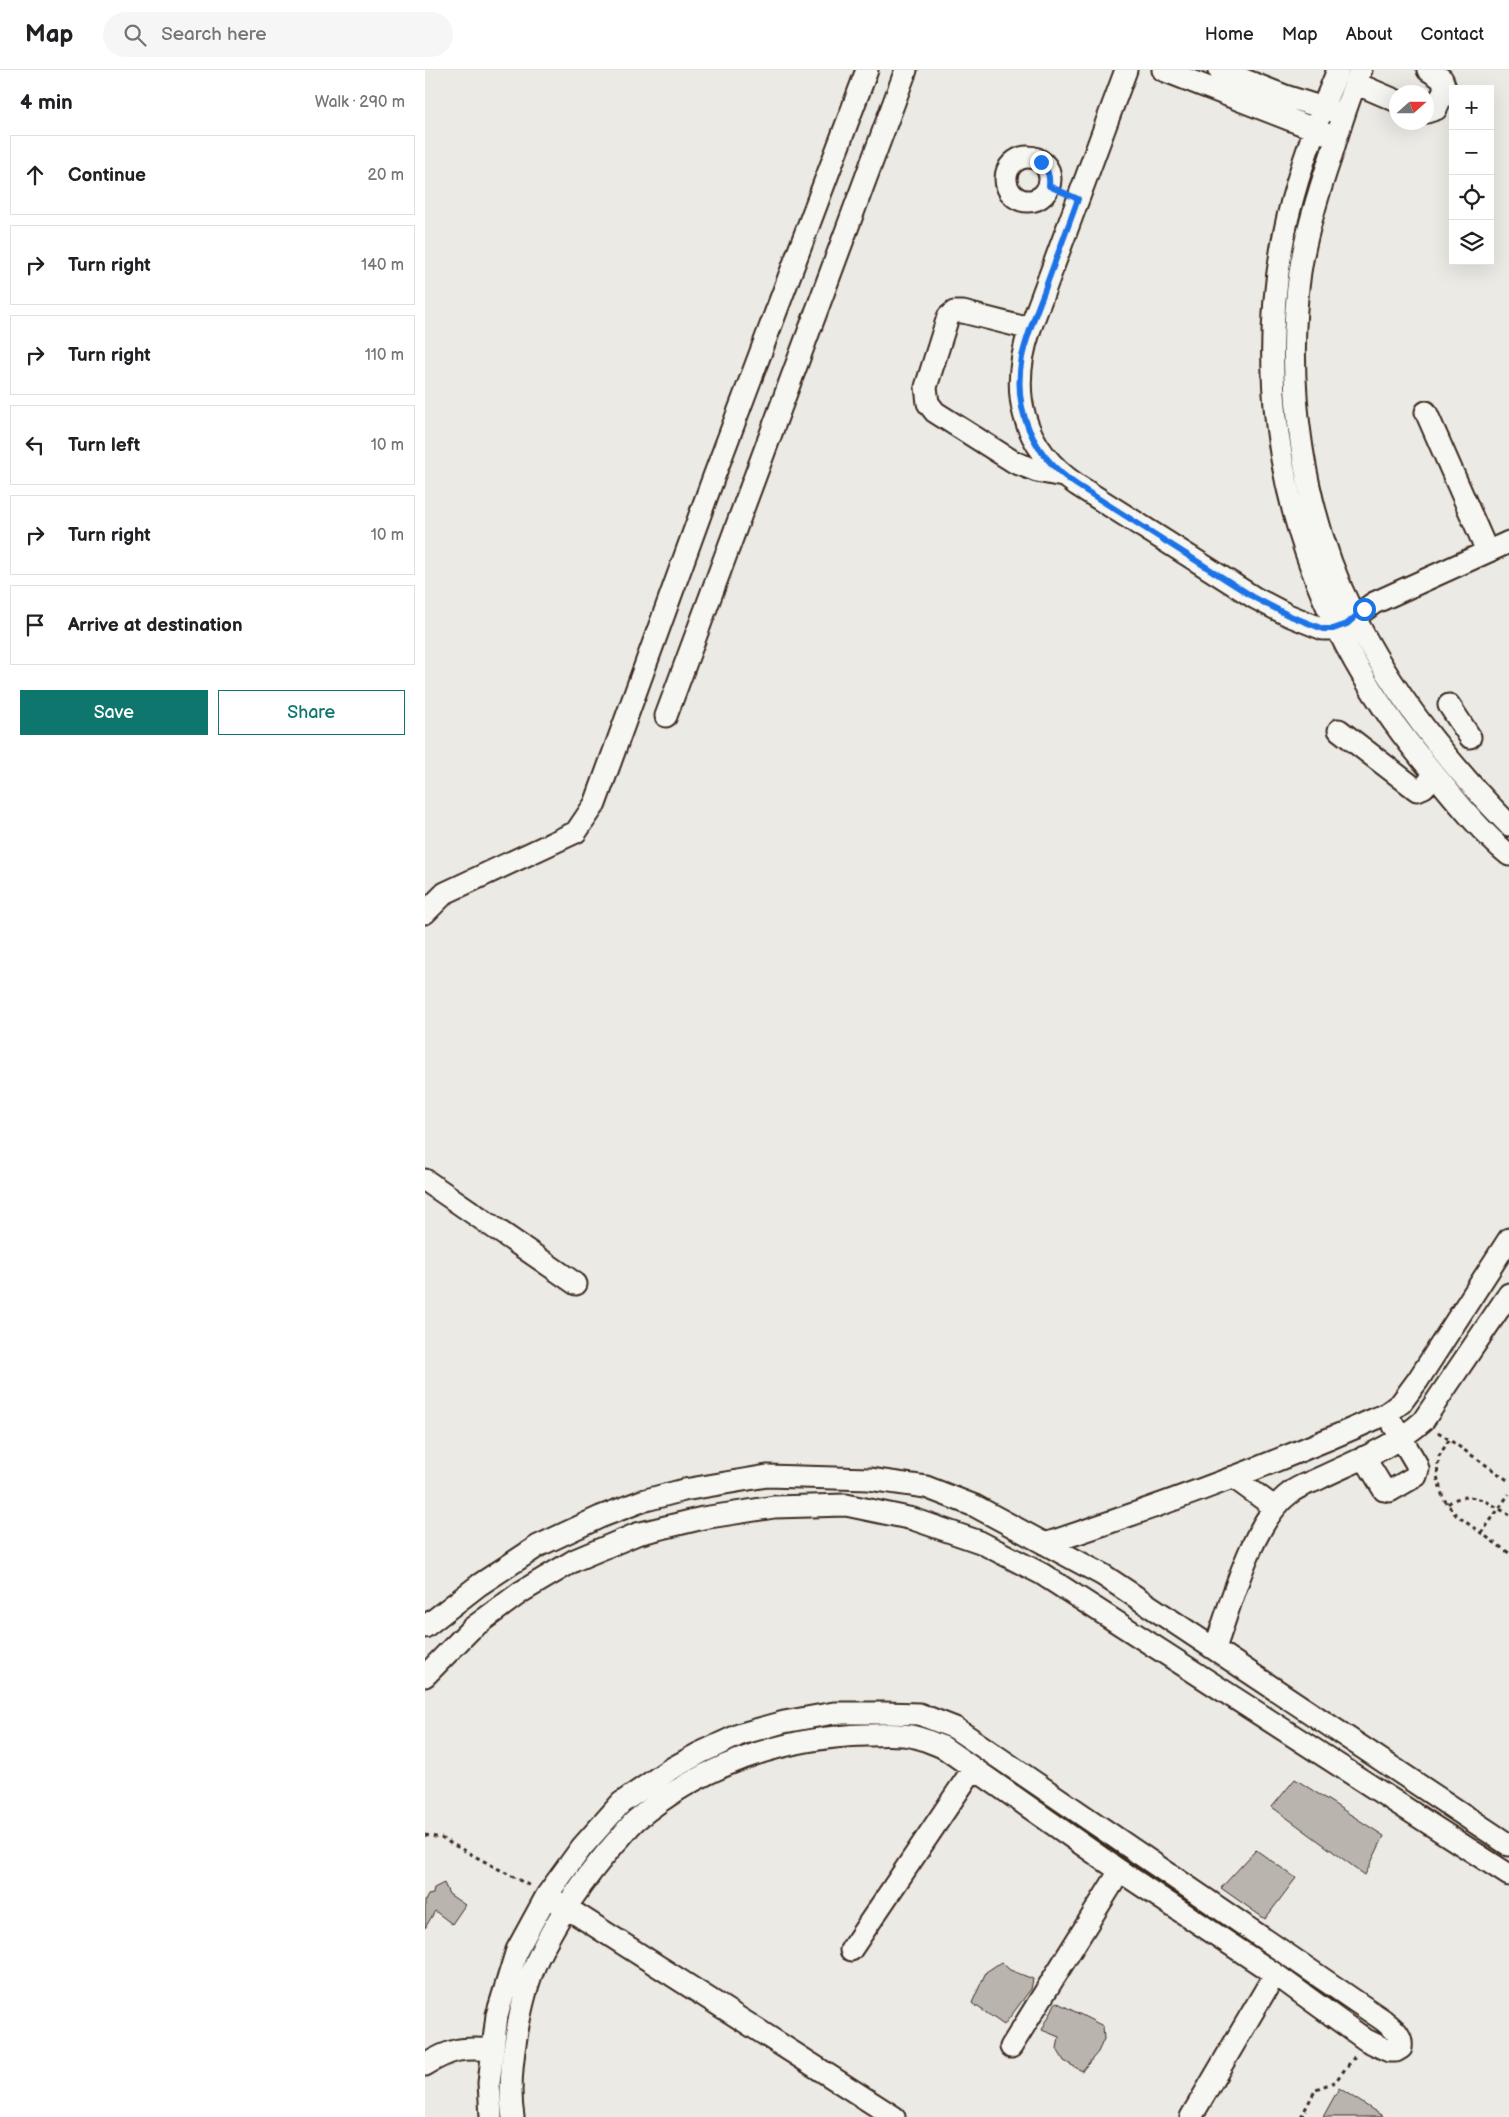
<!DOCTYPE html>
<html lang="en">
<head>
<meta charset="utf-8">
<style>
	:root { --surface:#fff; --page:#f6f6f6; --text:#202124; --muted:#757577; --line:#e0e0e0; --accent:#0f766e }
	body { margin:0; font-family:"Balsamiq Sans",sans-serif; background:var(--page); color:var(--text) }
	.controls { position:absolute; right:15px; top:15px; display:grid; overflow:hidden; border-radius:0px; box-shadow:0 5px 20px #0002 }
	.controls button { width:45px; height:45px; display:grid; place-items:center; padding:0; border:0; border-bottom:1px solid var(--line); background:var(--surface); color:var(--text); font:25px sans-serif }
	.compass { position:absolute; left:964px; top:15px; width:45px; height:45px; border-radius:50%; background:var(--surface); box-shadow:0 5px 20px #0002; rotate:69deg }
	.stop { position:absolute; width:15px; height:15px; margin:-11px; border:4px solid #1a73e8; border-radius:50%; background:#fff }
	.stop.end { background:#1a73e8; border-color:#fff; box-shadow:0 1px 5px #0008 }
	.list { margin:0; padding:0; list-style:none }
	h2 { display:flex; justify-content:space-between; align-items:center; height:65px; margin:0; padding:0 20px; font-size:21px }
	h2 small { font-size:16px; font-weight:400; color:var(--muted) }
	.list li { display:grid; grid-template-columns:32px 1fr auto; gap:15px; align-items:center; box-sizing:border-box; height:80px; margin:0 10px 10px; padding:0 10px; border:1px solid var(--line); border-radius:0px }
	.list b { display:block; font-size:19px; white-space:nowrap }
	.list em { font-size:16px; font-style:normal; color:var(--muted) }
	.actions { display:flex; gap:10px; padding:15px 20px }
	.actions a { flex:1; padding:11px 0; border:1px solid var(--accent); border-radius:0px; text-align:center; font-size:18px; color:var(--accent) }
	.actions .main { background:var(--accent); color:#fff }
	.icon { flex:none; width:28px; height:28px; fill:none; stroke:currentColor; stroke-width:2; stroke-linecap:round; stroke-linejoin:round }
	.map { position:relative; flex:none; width:1084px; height:2047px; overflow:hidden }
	header { display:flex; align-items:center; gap:30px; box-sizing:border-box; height:70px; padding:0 25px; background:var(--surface); border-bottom:1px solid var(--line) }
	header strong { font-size:24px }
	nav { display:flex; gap:28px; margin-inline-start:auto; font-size:18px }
	.search { width:350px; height:45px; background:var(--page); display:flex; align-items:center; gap:12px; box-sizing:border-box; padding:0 18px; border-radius:28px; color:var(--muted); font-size:19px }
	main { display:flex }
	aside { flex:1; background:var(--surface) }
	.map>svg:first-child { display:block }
</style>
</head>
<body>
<header>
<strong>Map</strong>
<div class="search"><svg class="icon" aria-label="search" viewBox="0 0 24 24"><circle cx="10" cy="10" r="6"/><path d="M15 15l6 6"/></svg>Search here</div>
<nav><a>Home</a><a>Map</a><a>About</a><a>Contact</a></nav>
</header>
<main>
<aside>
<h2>4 min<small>Walk · 290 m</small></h2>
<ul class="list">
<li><svg class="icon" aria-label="ahead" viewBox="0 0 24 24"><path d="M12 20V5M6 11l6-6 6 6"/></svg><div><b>Continue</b></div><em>20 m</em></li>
<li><svg class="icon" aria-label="right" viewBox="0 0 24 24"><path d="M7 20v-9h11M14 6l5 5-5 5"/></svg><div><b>Turn right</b></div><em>140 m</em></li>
<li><svg class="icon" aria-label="right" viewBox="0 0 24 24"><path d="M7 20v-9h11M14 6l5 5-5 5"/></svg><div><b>Turn right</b></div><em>110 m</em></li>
<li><svg class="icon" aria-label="left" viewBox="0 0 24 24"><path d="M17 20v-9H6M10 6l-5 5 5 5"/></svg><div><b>Turn left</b></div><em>10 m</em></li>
<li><svg class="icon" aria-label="right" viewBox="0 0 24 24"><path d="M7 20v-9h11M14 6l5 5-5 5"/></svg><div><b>Turn right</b></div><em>10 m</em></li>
<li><svg class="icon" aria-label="arrive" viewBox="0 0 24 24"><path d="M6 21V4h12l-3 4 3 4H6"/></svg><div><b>Arrive at destination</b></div></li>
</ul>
<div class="actions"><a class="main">Save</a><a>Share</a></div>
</aside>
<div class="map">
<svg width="1084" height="2047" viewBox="0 0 1084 2047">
	<rect width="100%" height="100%" fill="#ebeae5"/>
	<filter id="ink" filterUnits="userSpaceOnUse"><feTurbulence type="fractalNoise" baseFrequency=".02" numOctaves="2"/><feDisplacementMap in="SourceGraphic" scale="10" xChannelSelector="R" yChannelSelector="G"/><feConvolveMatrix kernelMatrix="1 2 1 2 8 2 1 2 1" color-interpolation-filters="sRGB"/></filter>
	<g filter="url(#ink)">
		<path fill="#bab4ae" stroke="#3b2a1e" d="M870,1709L959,1766L940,1805L847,1737Z
			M831,1780L871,1808L840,1849L796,1818Z
			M19,1813L24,1824L40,1835L27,1854L10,1841L0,1858V1831L3,1825L8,1824L9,1818Z
			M576,1892L585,1900L608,1909L606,1919L579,1955L547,1933L561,1902Z
			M631,1932L678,1956L679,1969L673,1982L657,2001L639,1991L632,1979L634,1967L617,1960Z
			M914,2018L959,2047H898Z"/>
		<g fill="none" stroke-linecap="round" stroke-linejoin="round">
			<defs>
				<path id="minor" d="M701,0L605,259C584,321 596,377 652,415L830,528L863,545L898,559H908L917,556L949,533L1084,472
					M738,0L902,64
					M794,0L860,26L911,42
					M913,0C891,53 870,109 859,165C822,358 878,550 1005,699C1030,729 1054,760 1084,785
					M936,0C923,28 915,57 906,86C893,124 881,162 875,202C859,315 878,443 929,546C968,623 1024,694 1084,755
					M930,13L972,31
					M1002,42L1011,39L1020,18L1017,9L1003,0
					M581 109a22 22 0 1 1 44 0a22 22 0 1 1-44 0Z
					M605,259L538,242H529L523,247L501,317L503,333L510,342L589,392L612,401L638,406
					M1001,342L1062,481
					M1024,635L1045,667
					M241,646L481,0
					M914,660L992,720L999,717L1010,705
					M0,843L20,823L151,762L170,734L288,409L442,0
					M0,1110L151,1214
					M939,1387L959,1420L965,1421L991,1406L993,1399L991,1393L969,1356
					M808,1407L849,1437
					M620,1474C736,1436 850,1394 961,1344L976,1333L993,1310L1084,1169
					M0,1557L54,1515L113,1476L175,1447L217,1431L259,1420L342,1406L444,1409L501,1417L550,1436L678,1505L1084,1775
					M790,1578C806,1534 827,1451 865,1423C873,1416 885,1413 895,1408C930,1391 969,1377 998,1351L1084,1224
					M0,1606L46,1559L96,1522L150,1490L212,1464L278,1448L349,1437L421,1435L488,1449L555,1472L617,1504L1084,1805
					M131,1831L469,2047
					M426,1880L548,1699
					M586,1977L695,1801
					M0,1995C26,1979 37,1977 68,1980
					M66,2047L64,2013L72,1945L92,1880L122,1825L157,1777L196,1733L244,1700L275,1683L316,1664L359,1652L409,1643H459L494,1644L530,1658L958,1950C968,1959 978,1964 976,1978L971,1981H964L941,1970L850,1904L695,1801L518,1677C509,1674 500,1669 490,1667C475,1663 456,1665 441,1665C358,1667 275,1696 211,1750C204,1756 198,1765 191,1772C161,1806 133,1846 113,1888C95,1927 81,2005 88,2047
					M766,2047L850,1904"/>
			</defs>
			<use href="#minor" stroke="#3b2a1e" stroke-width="25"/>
			<path stroke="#3b2a1e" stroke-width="3" stroke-dasharray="4 4" stroke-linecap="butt" d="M1013,1362L1084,1411
				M1024,1370L1014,1386L1012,1406L1018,1428L1031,1445L1084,1483
				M1023,1434C1043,1418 1066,1433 1084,1445
				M1056,1464L1084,1424
				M0,1765L16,1768L107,1817
				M876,2047L891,2019L910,2012L931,1985"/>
			<use href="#minor" stroke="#f6f6f2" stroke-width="21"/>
		</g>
	</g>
	<g fill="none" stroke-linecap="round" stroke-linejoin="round" filter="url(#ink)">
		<path stroke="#1a73e8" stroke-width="6" d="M616,92C623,100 625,106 624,116L653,129C642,160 630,191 619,222C611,243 602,265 597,287C587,340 608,386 652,415L830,528L863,545L898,559H908L922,554L939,539"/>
	</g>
</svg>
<div class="controls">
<button>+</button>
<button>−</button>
<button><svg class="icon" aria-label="locate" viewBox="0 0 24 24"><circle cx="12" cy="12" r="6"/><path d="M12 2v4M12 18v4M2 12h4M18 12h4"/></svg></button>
<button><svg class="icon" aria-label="layers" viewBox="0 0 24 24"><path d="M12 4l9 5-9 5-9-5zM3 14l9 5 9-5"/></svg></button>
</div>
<svg class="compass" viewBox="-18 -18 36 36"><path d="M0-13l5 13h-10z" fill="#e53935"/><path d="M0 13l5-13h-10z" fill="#757577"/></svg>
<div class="stop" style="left:939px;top:539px"></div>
<div class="stop end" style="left:616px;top:92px"></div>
</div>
</main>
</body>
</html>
